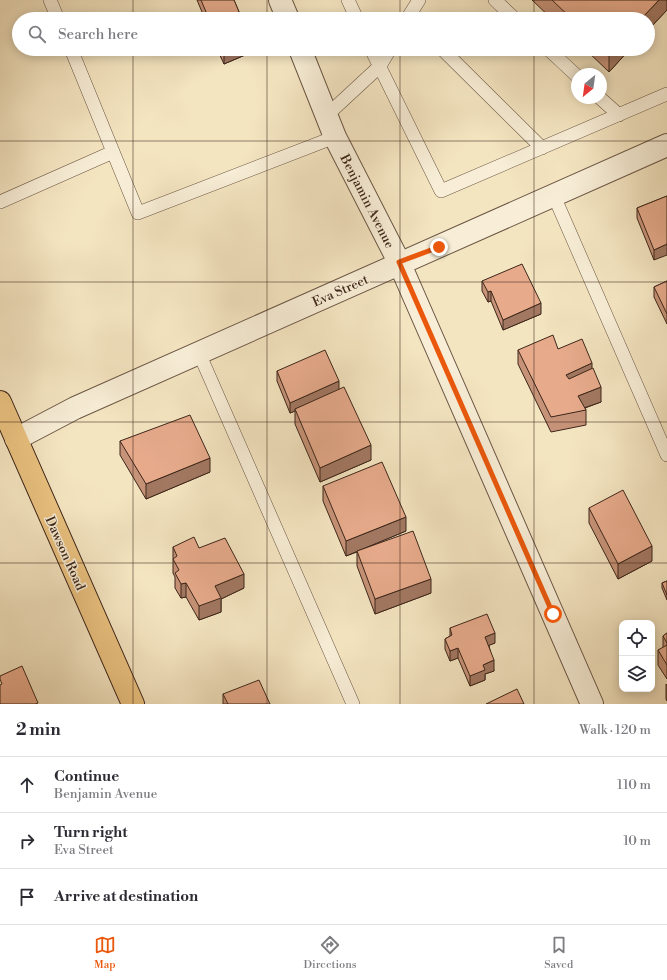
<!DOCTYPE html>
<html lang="en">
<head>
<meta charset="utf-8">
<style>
	:root { --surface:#fff; --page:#f7f7f7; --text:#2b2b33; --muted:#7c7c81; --line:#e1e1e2; --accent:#ea580c }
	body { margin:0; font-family:"Libre Bodoni",serif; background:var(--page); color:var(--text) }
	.controls { position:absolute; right:12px; bottom:12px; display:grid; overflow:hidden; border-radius:8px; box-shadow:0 2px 10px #0003 }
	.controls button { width:36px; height:36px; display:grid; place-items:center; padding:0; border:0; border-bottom:1px solid var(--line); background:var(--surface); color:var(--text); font:20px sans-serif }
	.compass { position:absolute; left:571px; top:68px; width:36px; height:36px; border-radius:50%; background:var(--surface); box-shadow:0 2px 10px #0003; rotate:209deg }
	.stop { position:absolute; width:12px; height:12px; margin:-9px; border:3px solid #ea580c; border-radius:50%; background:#fff }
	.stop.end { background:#ea580c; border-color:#fff; box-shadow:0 1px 4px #0008 }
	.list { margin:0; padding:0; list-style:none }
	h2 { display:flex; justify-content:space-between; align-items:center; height:52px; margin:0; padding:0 16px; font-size:17px }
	h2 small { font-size:13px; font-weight:400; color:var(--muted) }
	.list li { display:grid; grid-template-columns:26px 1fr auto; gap:12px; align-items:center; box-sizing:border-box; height:56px; padding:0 16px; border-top:1px solid var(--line) }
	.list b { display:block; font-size:15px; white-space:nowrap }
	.list p { margin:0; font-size:13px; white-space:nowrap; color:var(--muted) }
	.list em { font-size:13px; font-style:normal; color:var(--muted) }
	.icon { flex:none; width:22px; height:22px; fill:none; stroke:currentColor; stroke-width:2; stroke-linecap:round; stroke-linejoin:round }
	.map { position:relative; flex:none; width:667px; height:704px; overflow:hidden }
	.search { position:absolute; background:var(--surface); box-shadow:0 2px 10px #0003; left:12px; right:12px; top:12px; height:44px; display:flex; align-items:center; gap:10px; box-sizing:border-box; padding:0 14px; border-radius:22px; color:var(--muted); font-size:15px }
	.sheet { height:220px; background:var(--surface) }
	nav { display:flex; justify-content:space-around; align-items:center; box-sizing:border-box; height:56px; border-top:1px solid var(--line); background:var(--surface); font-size:11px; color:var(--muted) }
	nav a { display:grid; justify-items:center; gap:2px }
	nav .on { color:var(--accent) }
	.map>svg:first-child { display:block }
</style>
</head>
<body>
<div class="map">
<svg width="667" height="704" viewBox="0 0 667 704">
	<rect width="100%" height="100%" fill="#f4e5c1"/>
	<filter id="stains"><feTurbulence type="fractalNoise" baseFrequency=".005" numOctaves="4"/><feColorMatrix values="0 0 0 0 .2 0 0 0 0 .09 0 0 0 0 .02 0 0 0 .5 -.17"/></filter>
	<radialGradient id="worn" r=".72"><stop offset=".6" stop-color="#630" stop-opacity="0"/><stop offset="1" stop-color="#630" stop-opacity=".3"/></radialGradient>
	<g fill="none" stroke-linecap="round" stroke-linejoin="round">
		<defs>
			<path id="lane" d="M50,0L58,19
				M348,0L357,19
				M495,0L515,19
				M407,19L419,0
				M71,49L138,213L335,137
				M371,49L441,191L667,94
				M442,49L542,148
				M548,49L577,76
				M600,98L619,115
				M326,116L380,66L390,49
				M554,196L667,455
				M0,202L113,152
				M199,353L353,704"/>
			<path id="street" d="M280,0L288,19
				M300,49L335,137L399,262L592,704
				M16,439L75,408L667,145"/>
			<path id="primary" d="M0,402L133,704"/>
		</defs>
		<use href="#lane" stroke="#6b5644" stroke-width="14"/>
		<use href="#street" stroke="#6b5644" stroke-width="24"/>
		<use href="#primary" stroke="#3d261a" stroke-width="24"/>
		<use href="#lane" stroke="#f8eed7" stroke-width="13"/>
		<use href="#street" stroke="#f8eed7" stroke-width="22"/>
		<use href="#primary" stroke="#eac280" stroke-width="22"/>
	</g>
	<path fill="#c79378" stroke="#3d261a" d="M197,0H234L242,19H205Z
		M532,0H667V10L648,30V19H552Z
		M217,49H252V52L224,64Z
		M585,49H630L609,72Z
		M667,196L654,260L637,218V208Z
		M482,281L541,314L503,330L491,301L488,302L482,291Z
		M667,281V324L654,297V287Z
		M558,349L592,369L601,402L585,408L586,410V425L551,432L518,364V350Z
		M277,371L339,389L371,460L320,482L295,424V411L290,413L277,381Z
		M120,441L210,472L146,499L120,455Z
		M323,486L406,531L365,548L431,593L375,614L357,566V552L346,556L323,501Z
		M589,508L652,561L618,579L589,523Z
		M173,547L199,548L244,588L221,599V612L199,620L186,597L181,598L175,588V577L173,573Z
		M667,581V600L662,588V583Z
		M450,628L495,643L489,645L494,671L485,674V680L470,686L458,658L450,661L445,649V639L450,636Z
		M667,633V679L658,665V650L663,648V636Z
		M666,684L667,685V701L666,699Z
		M223,694L270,704H223Z"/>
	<path fill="#a27862" stroke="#3d261a" d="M659,0H667V10L648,30V19H641Z
		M234,49H252V52L224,64V54Z
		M613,49H630L609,72V53Z
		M667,244V255L654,260V250Z
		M491,291V301L488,302V292Z
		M541,303V314L503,330V320Z
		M592,363V378L566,389V375Z
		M339,381V392L295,409V411L290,413V403Z
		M601,387V402L578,410V396Z
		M371,445V460L320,482V468Z
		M210,458V472L146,499V484Z
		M406,517V531L346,556V541Z
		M652,546V561L618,579V564Z
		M244,574V588L221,599V612L199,620V606L215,586Z
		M431,579V593L375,614V599Z
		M186,583V597L181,598V584Z
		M495,633V643L485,647V637Z
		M458,648V658L450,661V651Z
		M494,660V671L485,674V680L470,686V676L483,665Z"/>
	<path fill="#e7ab8c" stroke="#3d261a" d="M201,0H234L242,19H209Z
		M552,0H659L641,19H572Z
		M222,49H234L224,54Z
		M604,49H613L609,53Z
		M667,196V244L654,250L637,208Z
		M522,264L541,303L503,320L491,291L488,292L482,281Z
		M667,281V314L654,287Z
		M553,335L558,349L582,339L592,363L566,375L569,379L593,368L601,387L578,396L586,410L551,417L518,350Z
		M325,350L339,381L290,403L277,371Z
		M344,387L371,445L320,468L295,409Z
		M190,415L210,458L146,484L120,441Z
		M382,462L406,517L346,541L323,486Z
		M623,490L652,546L618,564L589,508Z
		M413,531L431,579L375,599L357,551Z
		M194,537L199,548L225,538L244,574L215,586L221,598L199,606L186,583L181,584L175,573L179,570L173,559L177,556L173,547Z
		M667,581V595L662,583Z
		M487,614L495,633L485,637L494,660L483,665L485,670L470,676L458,648L450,651L445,639L452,635L450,628Z
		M667,633V643L663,636Z
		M667,645V665L658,650Z
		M22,666L38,703L35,704H0V685L2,684L0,679V676Z
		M259,680L270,704H228L223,694Z
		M517,689L524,704H486Z"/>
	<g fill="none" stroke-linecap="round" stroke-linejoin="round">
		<path stroke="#ea580c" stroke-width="5" d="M439,247L399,262L553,614"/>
	</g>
	<path fill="none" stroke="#3d261a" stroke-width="1" stroke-opacity="0.55" d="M133,0V19M267,0V19M400,0V19M534,0V19M133,49V704M267,49V704M400,49V704M534,49V704M0,141H667M0,282H667M0,422H667M0,563H667"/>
	<g text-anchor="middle" stroke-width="3" stroke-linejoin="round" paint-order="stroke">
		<g font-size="13" fill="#3d261a" stroke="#f8eed7">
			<text transform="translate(368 201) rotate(63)" y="5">Benjamin Avenue</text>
			<text transform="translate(340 290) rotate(-24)" y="5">Eva Street</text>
			<text transform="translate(66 553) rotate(66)" y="5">Dawson Road</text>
		</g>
	</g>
	<rect width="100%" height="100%" filter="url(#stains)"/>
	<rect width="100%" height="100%" fill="url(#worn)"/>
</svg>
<div class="controls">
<button><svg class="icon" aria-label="locate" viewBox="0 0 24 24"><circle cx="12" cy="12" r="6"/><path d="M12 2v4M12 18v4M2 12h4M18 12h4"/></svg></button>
<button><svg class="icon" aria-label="layers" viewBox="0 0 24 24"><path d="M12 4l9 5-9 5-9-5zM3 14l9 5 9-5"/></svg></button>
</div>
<svg class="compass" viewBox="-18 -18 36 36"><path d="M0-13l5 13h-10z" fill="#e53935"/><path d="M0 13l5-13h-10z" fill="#7c7c81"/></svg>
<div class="stop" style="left:553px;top:614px"></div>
<div class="stop end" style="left:439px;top:247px"></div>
<div class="search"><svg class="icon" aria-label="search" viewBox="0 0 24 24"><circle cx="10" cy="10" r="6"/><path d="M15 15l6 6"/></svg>Search here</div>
</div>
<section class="sheet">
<h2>2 min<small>Walk · 120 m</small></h2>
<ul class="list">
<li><svg class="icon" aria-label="ahead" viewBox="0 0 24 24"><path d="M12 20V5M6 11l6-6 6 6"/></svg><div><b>Continue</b><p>Benjamin Avenue</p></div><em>110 m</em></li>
<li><svg class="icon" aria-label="right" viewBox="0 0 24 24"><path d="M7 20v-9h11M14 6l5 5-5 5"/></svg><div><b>Turn right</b><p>Eva Street</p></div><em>10 m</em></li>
<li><svg class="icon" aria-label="arrive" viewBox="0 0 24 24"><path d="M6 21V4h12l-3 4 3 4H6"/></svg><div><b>Arrive at destination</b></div></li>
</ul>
</section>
<nav>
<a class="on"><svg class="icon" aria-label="map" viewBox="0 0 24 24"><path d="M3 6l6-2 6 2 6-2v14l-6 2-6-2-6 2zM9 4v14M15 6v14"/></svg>Map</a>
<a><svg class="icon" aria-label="directions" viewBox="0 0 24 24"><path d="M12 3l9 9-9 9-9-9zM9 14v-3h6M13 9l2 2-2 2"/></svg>Directions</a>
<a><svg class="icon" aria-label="saved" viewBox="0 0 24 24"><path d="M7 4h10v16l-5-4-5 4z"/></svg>Saved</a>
</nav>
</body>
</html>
